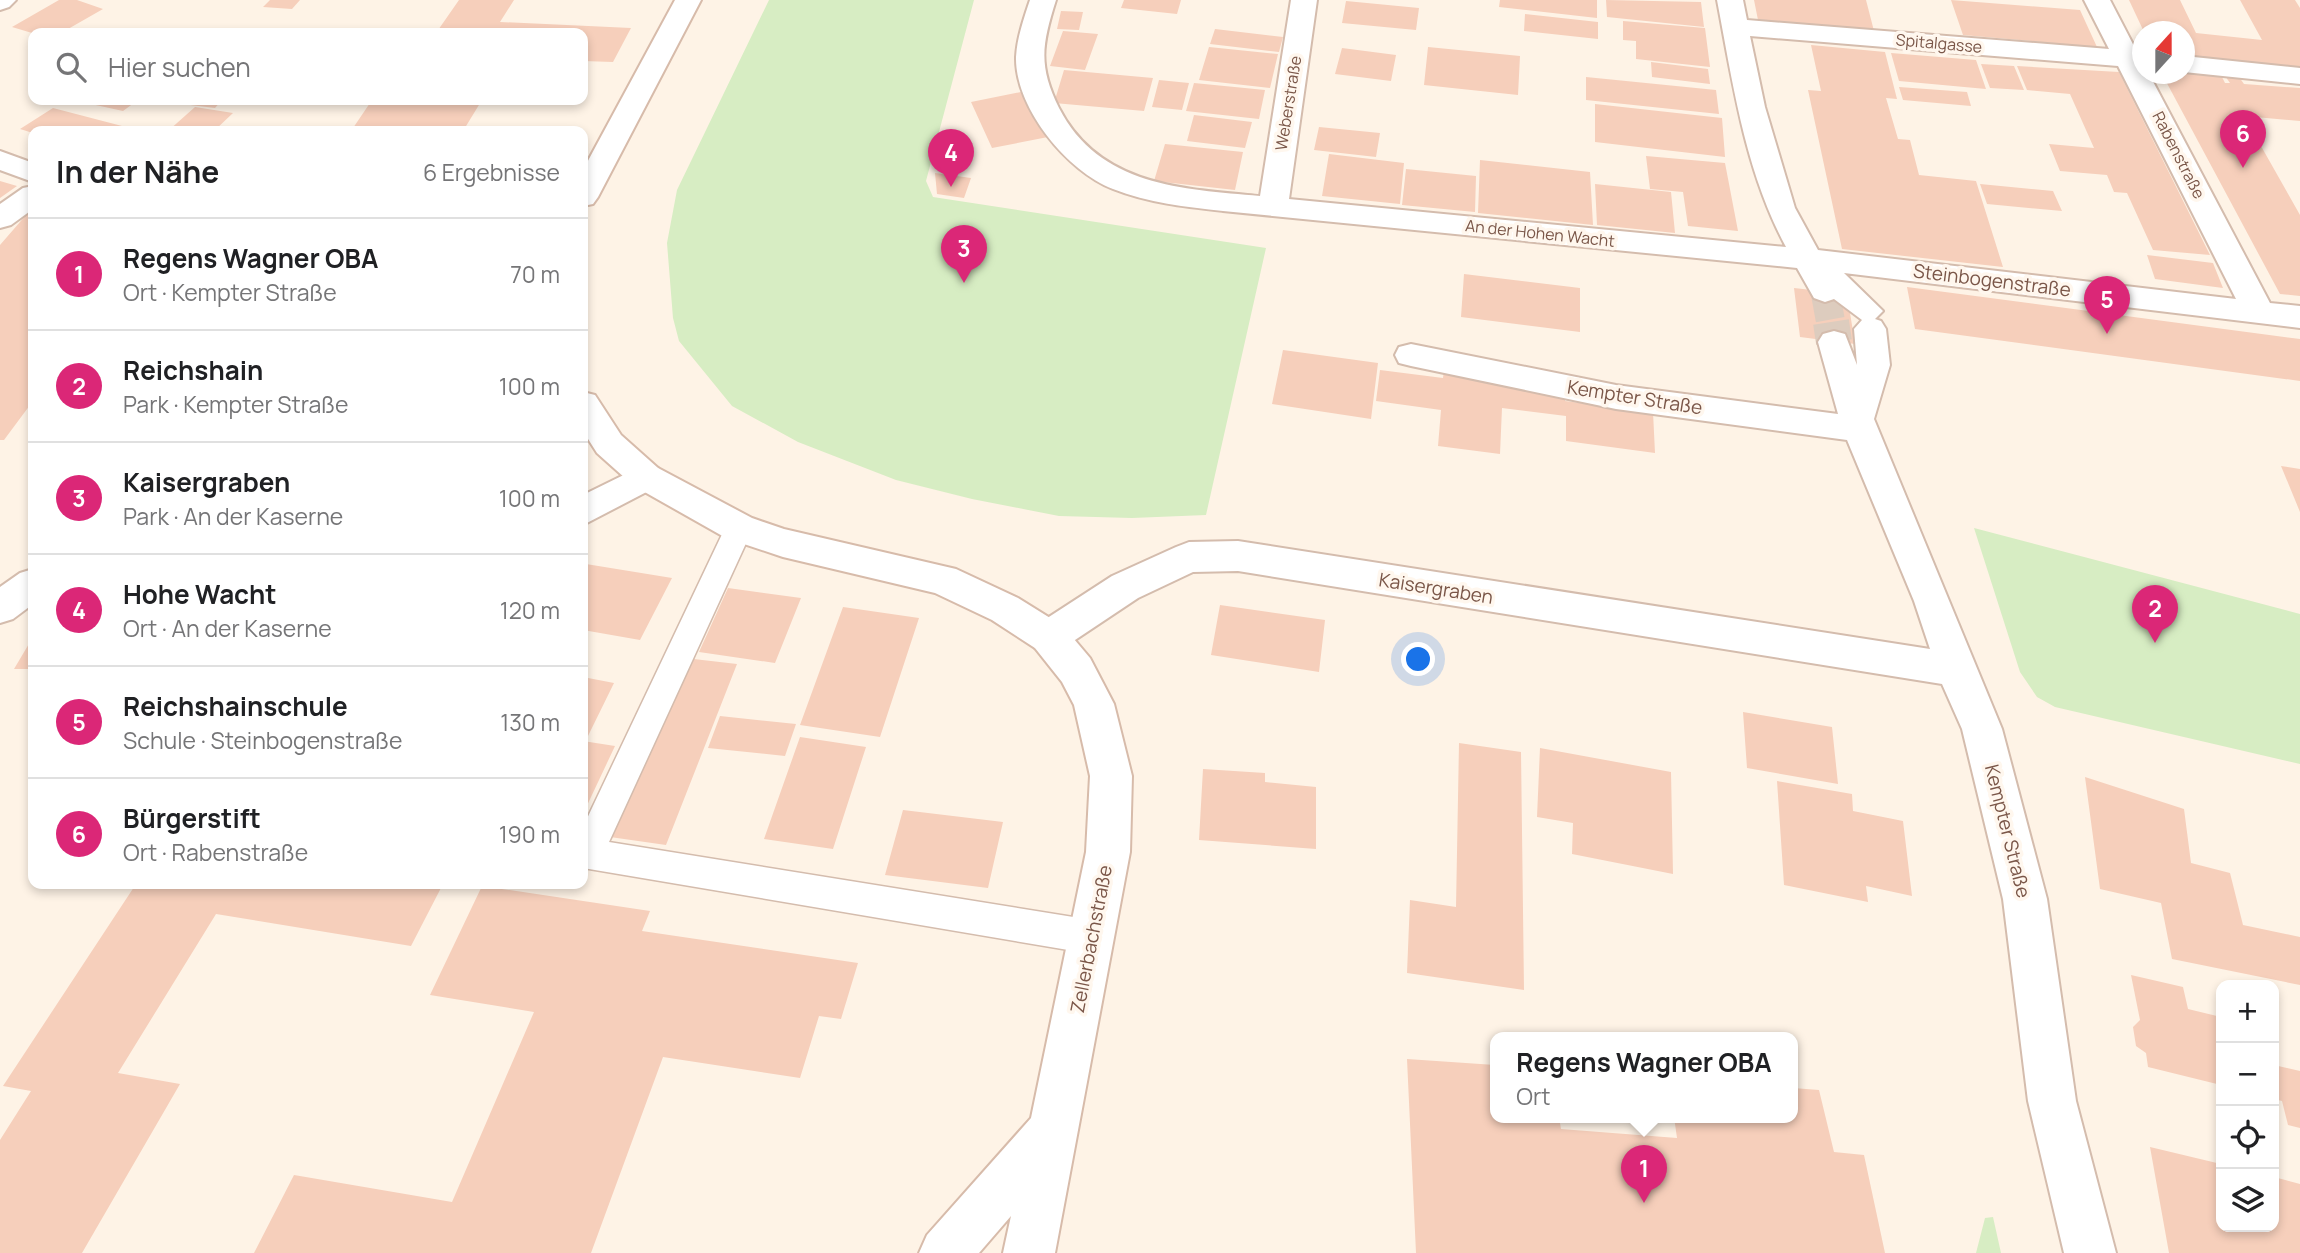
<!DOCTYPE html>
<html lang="de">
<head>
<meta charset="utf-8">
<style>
	:root { --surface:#fff; --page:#f2f2f2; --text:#202124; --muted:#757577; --line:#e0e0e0; --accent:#db2777 }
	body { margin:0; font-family:Manrope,sans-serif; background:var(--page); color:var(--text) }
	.controls { position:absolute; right:21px; bottom:21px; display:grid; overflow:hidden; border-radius:14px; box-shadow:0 4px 10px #0003 }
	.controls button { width:63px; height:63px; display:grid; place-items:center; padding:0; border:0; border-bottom:2px solid var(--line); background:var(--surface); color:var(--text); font:35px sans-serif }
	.compass { position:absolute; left:2132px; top:21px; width:63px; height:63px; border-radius:50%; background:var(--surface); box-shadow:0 4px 10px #0003; rotate:21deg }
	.you { position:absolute; left:1419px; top:660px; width:24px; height:24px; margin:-18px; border:5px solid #fff; border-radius:50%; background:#1a73e8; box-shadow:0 0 0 10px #1a73e833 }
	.badge { display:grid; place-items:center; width:46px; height:46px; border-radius:50%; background:var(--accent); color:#fff; font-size:23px; font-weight:700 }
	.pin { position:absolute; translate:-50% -58px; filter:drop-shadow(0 2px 4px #0008) }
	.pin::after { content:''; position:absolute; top:37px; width:24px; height:21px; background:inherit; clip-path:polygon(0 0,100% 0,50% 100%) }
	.popup { position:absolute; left:1490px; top:1032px; width:308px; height:91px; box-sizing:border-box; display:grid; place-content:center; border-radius:14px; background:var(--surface); filter:drop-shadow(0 2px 5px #0005); font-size:23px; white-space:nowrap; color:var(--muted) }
	.popup b { font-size:26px; color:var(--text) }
	.popup::after { content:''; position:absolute; left:50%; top:100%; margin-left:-14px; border:14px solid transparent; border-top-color:var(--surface) }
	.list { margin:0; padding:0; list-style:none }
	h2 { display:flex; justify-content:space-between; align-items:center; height:91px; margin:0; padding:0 28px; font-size:30px }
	h2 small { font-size:23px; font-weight:400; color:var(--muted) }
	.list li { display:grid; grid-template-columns:46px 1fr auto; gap:21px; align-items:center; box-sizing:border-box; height:112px; padding:0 28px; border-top:2px solid var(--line) }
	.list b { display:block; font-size:26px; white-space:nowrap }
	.list p { margin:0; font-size:23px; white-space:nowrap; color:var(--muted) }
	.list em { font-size:23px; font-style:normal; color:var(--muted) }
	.icon { flex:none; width:38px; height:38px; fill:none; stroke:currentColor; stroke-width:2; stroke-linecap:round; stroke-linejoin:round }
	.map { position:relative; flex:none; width:2300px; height:1253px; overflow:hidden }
	.search { position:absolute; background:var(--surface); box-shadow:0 4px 10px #0003; left:28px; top:28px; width:560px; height:77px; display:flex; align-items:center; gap:18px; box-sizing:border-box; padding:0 24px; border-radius:14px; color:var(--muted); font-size:26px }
	.panel { position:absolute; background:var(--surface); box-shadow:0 4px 10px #0003; left:28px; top:126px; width:560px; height:763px; border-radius:14px }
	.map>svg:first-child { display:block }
</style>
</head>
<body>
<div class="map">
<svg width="2300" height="1253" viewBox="0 0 2300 1253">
	<rect width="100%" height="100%" fill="#fef3e6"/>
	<path fill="#d7edc3" d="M769,0H974L926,181L933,197L1266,248L1206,515L1132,518L1059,516L972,499L896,480L798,442L732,406L679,341L673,318L667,243L677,190Z
		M1974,528L2300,614V764L2055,707L2037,697L2020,672Z
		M1993,1217L2001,1253H1976L1985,1218Z"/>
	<path fill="#f6cfbb" d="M59,0H77L103,9L61,33H32L12,27Z
		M270,0H300L292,9L263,7Z
		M459,0H514L500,22L631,28L613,62L583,61V33H436Z
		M1124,0H1181L1177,14L1121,8Z
		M1500,0H1597V18L1499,7Z
		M1606,0L1701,2L1704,27L1607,17Z
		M1754,0H1866L1874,31L1758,20Z
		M1951,0L2080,10L2097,47L1963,35Z
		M2129,0H2180L2196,33L2262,40L2240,0H2295L2300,8V68L2227,60L2244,84L2300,88V121L2244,116L2300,215V296L2280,294L2162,74L2184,71L2221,75L2225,83H2230L2213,59L2184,56V32H2144Z
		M1346,1L1419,8L1416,30L1342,23Z
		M1061,11L1083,12L1079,30L1057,29Z
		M1525,14L1598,22V39L1524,31Z
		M1623,21L1705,28L1710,67L1636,59V41L1623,40Z
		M1215,29L1283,37L1279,52L1210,44Z
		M1063,31L1098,34L1085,70L1050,66Z
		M1811,45L1885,52L1897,99L1886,98L1898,139L1910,140L1919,175L1976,181L2003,267L1842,249L1808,90L1821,91Z
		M1209,47L1278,54L1270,88L1199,80Z
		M1428,47L1520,56L1518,95L1424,85Z
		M1342,48L1396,55L1391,81L1335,74Z
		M1891,53L1976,60L1986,89L1899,81Z
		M1651,62L1708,69L1710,84L1652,77Z
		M1981,64L2014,66L2024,90L1990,88Z
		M2017,66L2119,72L2210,255L2153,250L2127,193L2114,192L2107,175L2060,171L2049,144L2094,148L2070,94L2027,90Z
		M1064,70L1153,78L1144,111L1054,103Z
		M1586,77L1716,90L1719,114L1586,100Z
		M1159,80L1189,83L1182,110L1152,107Z
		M1194,83L1265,90L1259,119L1186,111Z
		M1899,87L1967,92L1971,106L1903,100Z
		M1026,91L1048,137L992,148L971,102Z
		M96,100H138L123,111L91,104Z
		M195,100H222L215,108L190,105Z
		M372,100H482L463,131H351Z
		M1595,104L1722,118L1725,157L1595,142Z
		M195,107L233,113L214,131H168Z
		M53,108L122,126L115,131L33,133L20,129Z
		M1194,115L1252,122L1245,148L1187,141Z
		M1319,127L1380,133L1376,157L1314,150Z
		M1165,144L1243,152L1235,190L1154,181Z
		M1329,154L1404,163L1400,204L1322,196Z
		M1646,156L1725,163L1738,231L1688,226L1683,192L1650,189Z
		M1480,160L1590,172L1593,225L1478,213Z
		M1406,169L1476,176L1475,212L1402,205Z
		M935,173L971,178L964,198L937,194Z
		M0,181L17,186L0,198Z
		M1595,184L1671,192L1675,233L1597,225Z
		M1980,184L2053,191L2062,211L1987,204Z
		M33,207V401L4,440H0V245Z
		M2147,255L2213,263L2223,288L2155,279Z
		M1464,274L1580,288V332L1461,317Z
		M1907,287L2300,339V381L1915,329Z
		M1794,288L1847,294L1855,344L1800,337Z
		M1283,350L1378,363L1371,419L1272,404Z
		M1380,370L1443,378L1444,370L1502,378V386L1565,394V401L1653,412L1655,453L1566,441V416L1502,408L1500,454L1438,446L1441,410L1376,401Z
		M2281,466L2300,469V512Z
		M586,564L672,578L640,640L583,630V569Z
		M728,588L801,598L775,663L699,652Z
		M1220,605L1325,620L1319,672L1211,655Z
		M843,607L919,618L880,737L800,725Z
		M33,637V669H14Z
		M685,658L737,664L666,845L610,837Z
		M583,677L614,683L588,736L583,735Z
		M1743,712L1832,727L1838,784L1747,768Z
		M720,716L796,724L785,756L708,748Z
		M800,737L866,747L833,849L764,839Z
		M583,741L615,746L583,814Z
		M1459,743L1521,752L1524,990L1407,973L1410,900L1456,907Z
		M1540,748L1671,772L1673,874L1572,854L1573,823L1537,817Z
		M1203,769L1265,773V782L1316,787V849L1199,840Z
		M2085,777L2184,809L2191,863L2230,873L2243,925L2300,937V985L2172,959L2161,903L2100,889Z
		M1777,781L1852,794L1853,811L1903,821L1912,896L1866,886L1868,902L1784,885Z
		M903,810L1003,822L988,888L885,875Z
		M136,884H443L411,946L216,914L118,1073L180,1084L82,1253H0V1140L31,1091L3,1086Z
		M482,886L650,911L642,931L858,963L841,1019L819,1016L800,1078L663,1057L591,1253H254L294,1175L452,1202L534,1012L430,995Z
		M2131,975L2183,987L2188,1009L2221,1017V1085L2148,1067L2146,1053L2136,1046L2133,1027L2140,1020Z
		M1407,1059L1495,1065V1117H1559L1561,1129L1677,1138L1674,1117H1793V1088L1819,1090L1834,1152L1864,1155L1885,1253H1416Z
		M2274,1065L2300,1071V1128L2288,1125L2282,1101L2274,1099Z
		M2150,1147L2221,1164V1227H2274V1177L2300,1184V1253H2169Z"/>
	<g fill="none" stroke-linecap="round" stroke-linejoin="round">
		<path stroke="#ddccbe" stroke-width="29" stroke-dasharray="29 14" stroke-linecap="butt" d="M1825,291L1831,324"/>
		<path stroke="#ddccbe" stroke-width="36" stroke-dasharray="36 18" stroke-linecap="butt" d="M1831,322L1834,342"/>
		<defs>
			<path id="lane" d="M739,517L749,520L753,528L609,842L1092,920L1104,925L1109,937L1104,949L1092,954L583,868V827L725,528L729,520Z"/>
			<path id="street" d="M0,0H16L9,7L0,10Z
				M1030,0H1056C1042,44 1038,66 1059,108C1099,186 1182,189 1260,196L1291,0H1317L1289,199L1786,247C1745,171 1733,84 1717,0H1743L1747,20L2109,49L2084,0H2110L2137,52H2142V74H2149L2270,303L2300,306V328L1844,273L1883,311L1875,319L1881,321L1886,329L1890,365L1874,419L2002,729L2047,899L2076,1101L2116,1253H2064L2028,1101L2003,899L1962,729L1942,684L1238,571L1193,572L1138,598L1063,648L1049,653L1035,648L1030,637L1035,626L1112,576L1176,547L1189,542L1238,541L1930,649L1914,601L1847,440L1616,409L1411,366L1399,363L1395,355L1399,347L1411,344L1616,385L1838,414L1818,342L1823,334L1834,331L1845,334L1857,365L1854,329L1862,320L1834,299L1825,302L1814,298L1797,268L1223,211C1186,207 1148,203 1113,189C1067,171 1015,108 1016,57C1017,38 1024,18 1030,0ZM1750,36L2118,66L2236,299L1818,250L1795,208L1765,107Z
				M2184,56L2300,68V84L2184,72Z
				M0,151L33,163V182L0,170Z
				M33,186V209L11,225L0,228V204L23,188Z
				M646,464L658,468L664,477L658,486L583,525V495Z
				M33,569V604L13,619L0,623V587L20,573Z"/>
			<path id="secondary" d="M675,0H701L598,197L593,204L583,206V170Z
				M583,392L595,395L621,435L658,468L752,518L784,529L956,569L1018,598L1063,626L1090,658L1114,704L1132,776L1130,852L1055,1253H1003L1011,1216L979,1253H919L927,1235L1031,1118L1086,852L1090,776L1074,705L1062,682L1035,648L992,620L935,593L783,557L726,538L634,486L597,453L583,431Z"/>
		</defs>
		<use href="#lane" stroke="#d4bcad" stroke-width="3"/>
		<use href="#street" stroke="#d4bcad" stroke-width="4"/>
		<use href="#secondary" stroke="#d7bbaa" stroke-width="4"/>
		<use href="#lane" fill="#fff" fill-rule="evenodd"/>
		<use href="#street" fill="#fff" fill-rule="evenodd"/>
		<use href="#secondary" fill="#fff" fill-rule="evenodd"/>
	</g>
	<g text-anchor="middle" stroke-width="7" stroke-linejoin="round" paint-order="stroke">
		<g font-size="16" fill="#7a5648" stroke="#fff7ee">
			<text transform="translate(1939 43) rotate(5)" y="6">Spitalgasse</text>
			<text transform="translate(1288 103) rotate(-81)" y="6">Weberstraße</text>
			<text transform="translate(2179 155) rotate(63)" y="6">Rabenstraße</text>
			<text transform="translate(1540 233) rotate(6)" y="6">An der Hohen Wacht</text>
		</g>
		<g font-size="19" fill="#7a5648" stroke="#fff7ee">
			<text transform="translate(1992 280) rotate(7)" y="7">Steinbogenstraße</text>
			<text transform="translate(1635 397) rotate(9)" y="7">Kempter Straße</text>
			<text transform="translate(1436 588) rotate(9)" y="7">Kaisergraben</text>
			<text transform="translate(2008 831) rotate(76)" y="7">Kempter Straße</text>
			<text transform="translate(1091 939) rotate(-79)" y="7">Zellerbachstraße</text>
		</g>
	</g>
</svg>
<div class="controls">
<button>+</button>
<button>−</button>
<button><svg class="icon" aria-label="locate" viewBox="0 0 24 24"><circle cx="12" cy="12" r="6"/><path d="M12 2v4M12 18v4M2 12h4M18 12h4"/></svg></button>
<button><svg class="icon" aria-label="layers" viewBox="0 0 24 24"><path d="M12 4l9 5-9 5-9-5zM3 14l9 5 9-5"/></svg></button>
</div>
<svg class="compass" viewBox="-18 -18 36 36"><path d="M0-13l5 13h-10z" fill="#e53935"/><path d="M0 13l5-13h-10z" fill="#757577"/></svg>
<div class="you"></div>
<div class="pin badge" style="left:1644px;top:1203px">1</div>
<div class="popup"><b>Regens Wagner OBA</b>Ort</div>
<div class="pin badge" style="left:2155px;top:643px">2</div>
<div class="pin badge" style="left:964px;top:283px">3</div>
<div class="pin badge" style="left:951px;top:187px">4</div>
<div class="pin badge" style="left:2107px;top:334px">5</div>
<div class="pin badge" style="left:2243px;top:168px">6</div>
<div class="search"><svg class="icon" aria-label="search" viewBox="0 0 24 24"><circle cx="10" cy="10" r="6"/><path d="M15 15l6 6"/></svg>Hier suchen</div>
<section class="panel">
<h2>In der Nähe<small>6 Ergebnisse</small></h2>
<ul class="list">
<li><span class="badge">1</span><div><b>Regens Wagner OBA</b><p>Ort · Kempter Straße</p></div><em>70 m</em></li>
<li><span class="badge">2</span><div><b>Reichshain</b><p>Park · Kempter Straße</p></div><em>100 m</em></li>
<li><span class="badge">3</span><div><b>Kaisergraben</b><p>Park · An der Kaserne</p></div><em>100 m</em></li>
<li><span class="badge">4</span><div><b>Hohe Wacht</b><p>Ort · An der Kaserne</p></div><em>120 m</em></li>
<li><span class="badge">5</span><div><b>Reichshainschule</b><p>Schule · Steinbogenstraße</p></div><em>130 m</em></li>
<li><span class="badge">6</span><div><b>Bürgerstift</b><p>Ort · Rabenstraße</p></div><em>190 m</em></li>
</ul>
</section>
</div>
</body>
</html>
